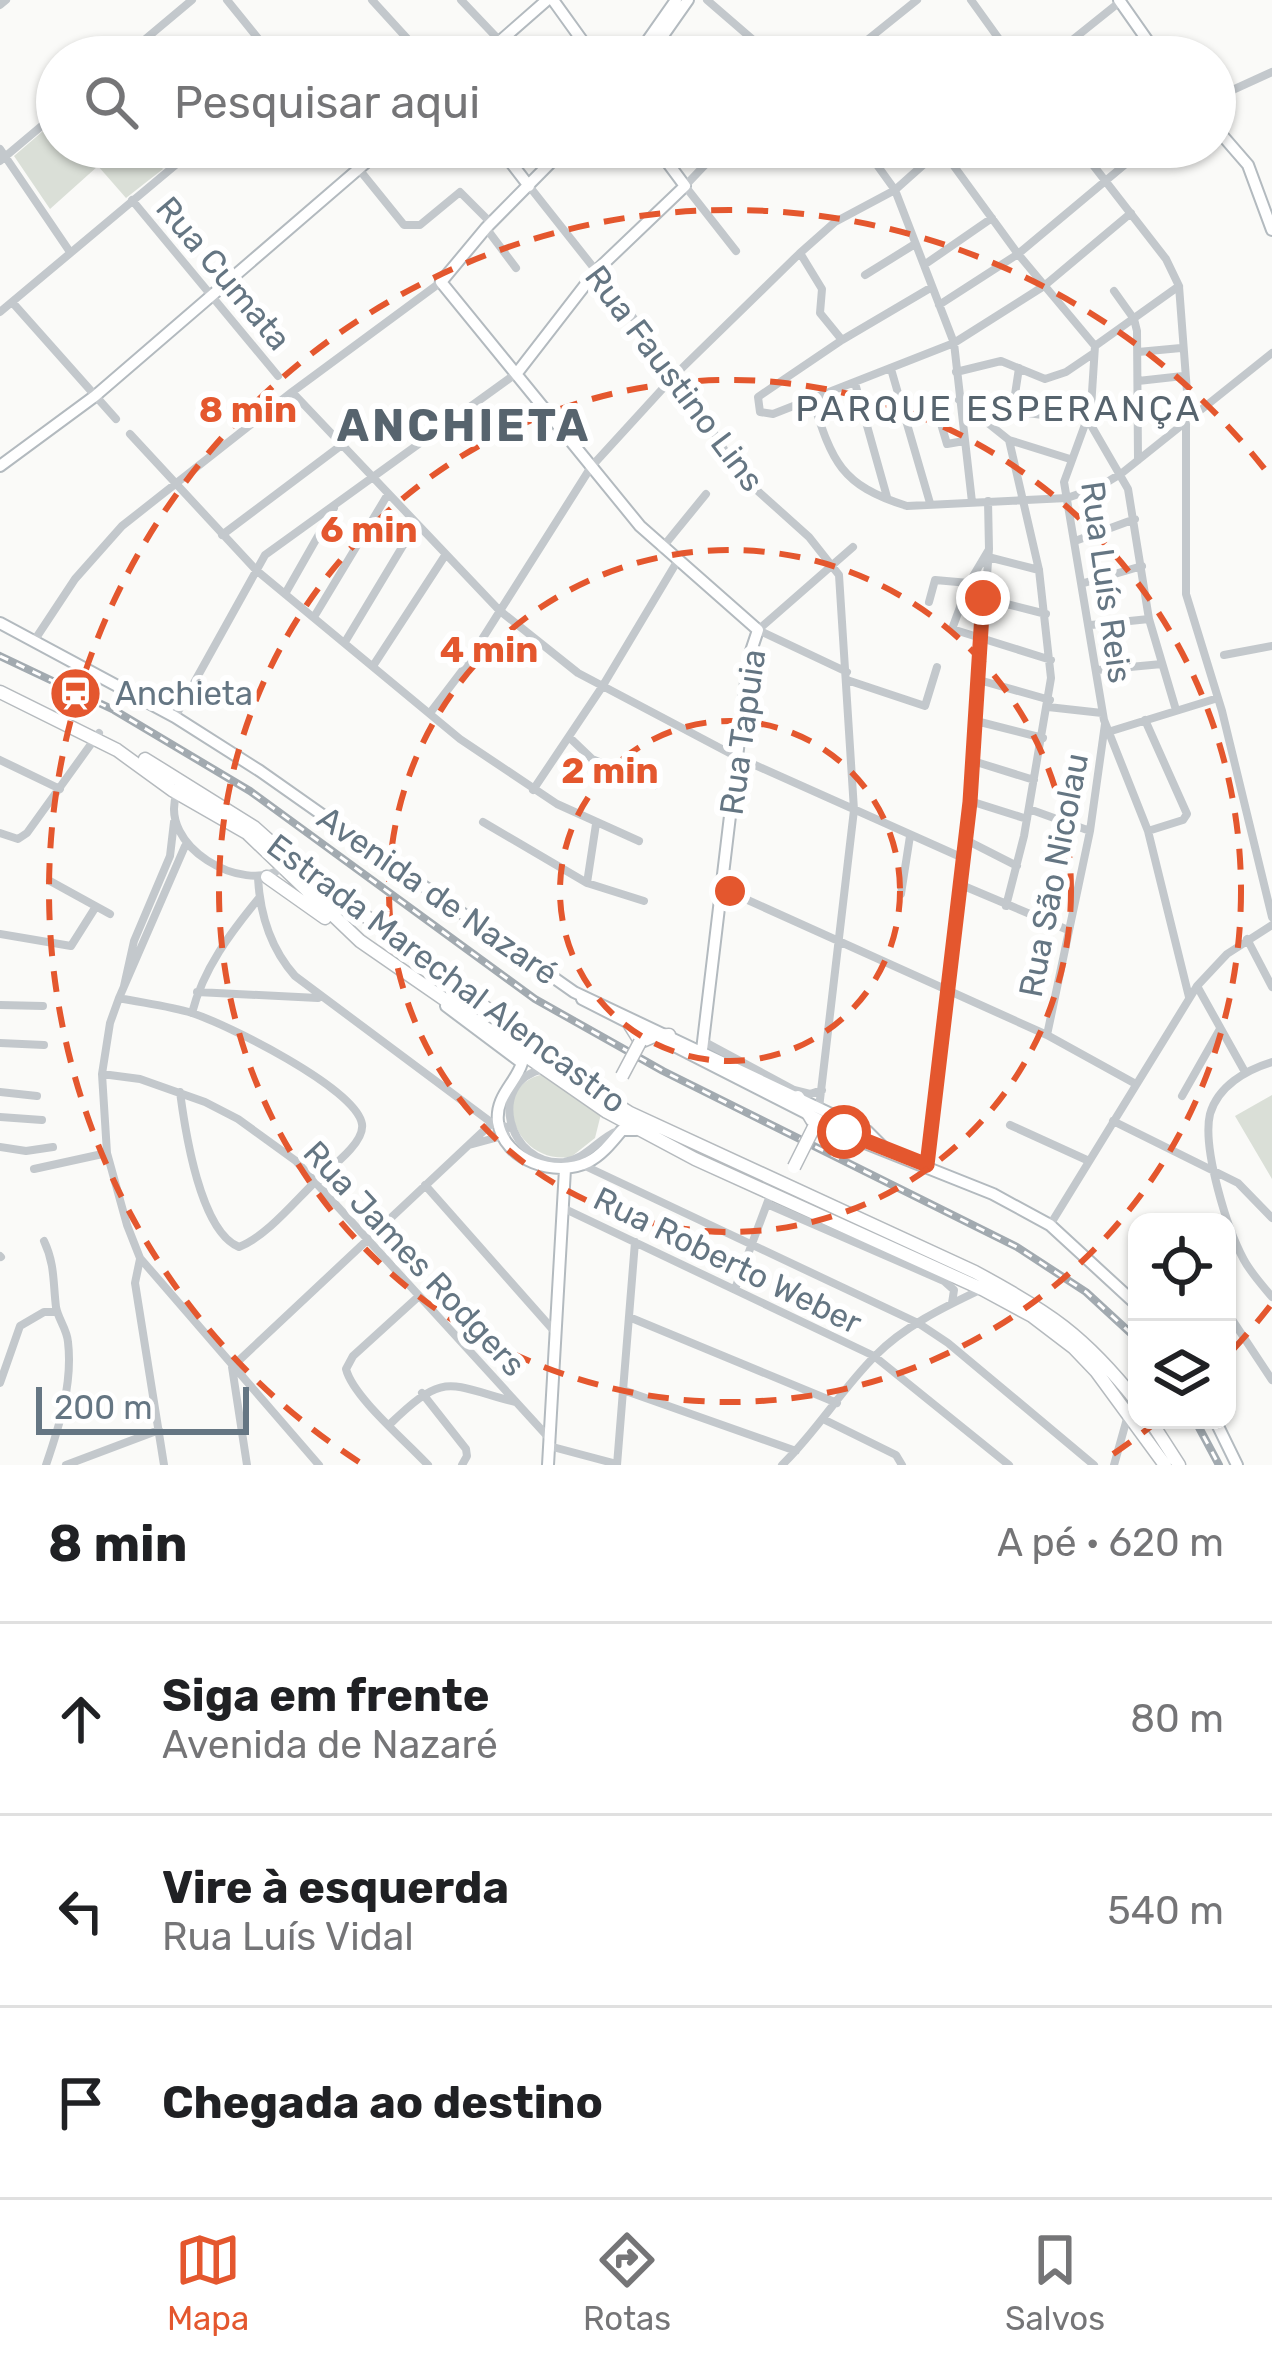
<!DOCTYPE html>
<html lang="pt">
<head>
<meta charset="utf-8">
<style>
	:root { --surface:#fff; --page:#f2f2f2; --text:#202124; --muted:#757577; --line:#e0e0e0; --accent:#e4572e }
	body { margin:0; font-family:Rubik,sans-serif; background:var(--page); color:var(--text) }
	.controls { position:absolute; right:36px; bottom:36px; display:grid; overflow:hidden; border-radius:24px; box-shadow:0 3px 9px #0004 }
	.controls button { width:108px; height:108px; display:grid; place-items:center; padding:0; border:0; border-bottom:3px solid var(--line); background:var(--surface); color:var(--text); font:60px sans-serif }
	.scale { position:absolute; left:36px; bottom:30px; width:213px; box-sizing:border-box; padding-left:12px; border:6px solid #657683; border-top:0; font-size:33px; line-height:42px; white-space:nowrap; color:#657683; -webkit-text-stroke:9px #fff; paint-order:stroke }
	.stop { position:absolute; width:36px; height:36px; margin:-27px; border:9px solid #e4572e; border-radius:50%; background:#fff }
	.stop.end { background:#e4572e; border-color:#fff; box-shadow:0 3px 12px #0008 }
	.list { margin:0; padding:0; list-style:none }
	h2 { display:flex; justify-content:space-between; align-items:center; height:156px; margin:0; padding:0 48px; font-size:51px }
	h2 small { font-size:39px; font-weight:400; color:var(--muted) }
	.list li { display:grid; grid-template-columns:78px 1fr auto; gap:36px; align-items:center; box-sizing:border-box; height:192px; padding:0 48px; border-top:3px solid var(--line) }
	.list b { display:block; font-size:45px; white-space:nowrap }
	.list p { margin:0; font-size:39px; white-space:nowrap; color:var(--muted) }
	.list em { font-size:39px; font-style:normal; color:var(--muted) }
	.icon { flex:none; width:66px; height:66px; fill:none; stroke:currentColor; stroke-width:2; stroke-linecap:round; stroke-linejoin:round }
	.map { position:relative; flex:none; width:1272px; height:1465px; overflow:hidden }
	.search { position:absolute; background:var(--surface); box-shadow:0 3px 9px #0004; left:36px; right:36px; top:36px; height:132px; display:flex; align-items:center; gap:30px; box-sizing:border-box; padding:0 42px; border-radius:66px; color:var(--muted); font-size:45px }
	.sheet { height:732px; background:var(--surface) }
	nav { display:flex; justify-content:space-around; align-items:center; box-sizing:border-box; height:168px; border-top:3px solid var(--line); background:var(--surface); font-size:33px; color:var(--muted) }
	nav a { display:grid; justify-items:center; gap:6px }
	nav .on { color:var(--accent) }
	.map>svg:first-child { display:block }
</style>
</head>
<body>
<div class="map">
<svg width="1272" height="1465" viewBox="0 0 1272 1465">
	<rect width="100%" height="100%" fill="#fafaf8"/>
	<path fill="#dadfd7" d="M57,119V147H145L163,169L126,198L98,166L50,209L14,156Z
		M544,1074L601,1114L595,1138L571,1157C514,1165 487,1086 544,1074Z
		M1272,1095V1179L1235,1116Z"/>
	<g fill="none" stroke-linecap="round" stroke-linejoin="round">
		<defs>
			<path id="secondary" d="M553,0L594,57
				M1119,0L1159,57
				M482,57L547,0
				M636,57L676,0
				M648,57L688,0
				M1215,127L1248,165L1272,230
				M499,147L529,186
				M566,147L486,228L441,282L640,526L758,630L749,657L702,1050
				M517,373L596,271L685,186L656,147
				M0,466L95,396L384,147
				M0,623L175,717L260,771L574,992L867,1131L884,1148
				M582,999L865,1143L993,1194L1050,1225L1137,1305
				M446,1006L522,1063C516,1083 495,1096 498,1122C504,1161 556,1178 588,1162C602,1155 612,1142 622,1130H636
				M1215,1420L1237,1465
				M548,1465L565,1169"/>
			<path id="primary" d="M0,692L117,750L172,790L247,833L360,941L607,1112L695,1159L982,1289L1032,1316L1074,1348L1096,1371L1165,1465
				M145,759L254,827L311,878L371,920L595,1091L630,1113L975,1272C1049,1312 1084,1335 1137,1402
				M267,877L325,918
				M630,1025L640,1041
				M640,1042L654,1036L669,1035
				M798,1097L815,1125
				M1150,1420L1179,1465"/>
		</defs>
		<use href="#secondary" stroke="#b3babf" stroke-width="14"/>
		<use href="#primary" stroke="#b5babe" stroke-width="15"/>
		<path stroke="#c3c8cc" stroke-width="8" d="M227,0L273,57
			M372,0L424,57
			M461,0L500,41
			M707,0L773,57
			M971,0L1012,57
			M0,5L6,0
			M861,45L870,57
			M124,57L192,0
			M833,57L861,45L917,0
			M1051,57L1121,1
			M1215,98L1272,72
			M341,147L404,225H420L460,192L491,223
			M722,147L685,186L736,251
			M864,147L895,190L954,343L972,502
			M940,147L1018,254L1095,346L1091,408L1064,482L1104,720L1148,831L1189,997
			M1079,147L1166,259L1179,286L1189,418
			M0,149L70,252
			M0,161L57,113
			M529,186L677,373L740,475L809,537L839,575L854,810L819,1108
			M132,200L278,376
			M486,228L516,268
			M800,253L822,289L820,313L842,340
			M924,265L992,218
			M865,275L915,244
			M932,287L842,340L758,397L760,412L773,414L954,343L1044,286L1131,213
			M1114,291L1134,319L1137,331L1138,460
			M12,302L116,419
			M939,305L1018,254L1146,147
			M0,312L197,147
			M1095,346L1179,286
			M1138,352L1181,348
			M1019,368L1014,401L1020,412L1058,417L1091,408
			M891,369L930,503
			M956,372L1001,361L1045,379L1066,372L1094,353
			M1138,381L1183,376
			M855,383L887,497
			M292,392L499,610L578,673L737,757L963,858
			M812,398C832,460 839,485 907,506L1067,498L1099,487L1122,473L1272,353
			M959,400L1009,440L1070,459
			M939,417L947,444L964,441
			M1088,420L1128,489L1149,619L1176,710
			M1186,424V594L1222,711L1272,917
			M130,434L256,570L460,739L557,804L639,841
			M222,535L343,444
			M1075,541L1135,519
			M662,548L706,494
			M988,551L969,583L952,629L1051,660
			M988,557L1039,570
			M1084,583L1142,566
			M285,594L334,508
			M983,598L1046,614
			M929,602L935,580L969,583
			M314,617L388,494
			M1091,625L1149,619
			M34,641L75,579L122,526L292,392L441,282
			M345,642L416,524
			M1224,655L1272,646
			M373,666L446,554
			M1098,670L1162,664
			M847,672L758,630L853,547
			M847,680L925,706L937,667
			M979,680L1050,700
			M1048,707L1102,713
			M430,713L462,671L591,467L677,373L800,253L835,222L895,190L942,148
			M175,717L265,555L517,373
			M1145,720L1187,814L1183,820L1148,831
			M976,721L1043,738
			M1108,732L1218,698
			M569,737L592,759L655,785
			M0,760L60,789
			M973,761L1034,780
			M533,790L602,687L678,560
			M177,793C157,846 243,895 282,868
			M970,801L1027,819
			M1029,809L1090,831
			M483,822L587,883
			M596,824L587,883L644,901
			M0,833L18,839L27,833L99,733
			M966,840L1017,866
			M185,846L119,998L110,1023L102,1074L107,1153L127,1225L140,1258L319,1465
			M258,878C260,914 271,949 295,976L492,1123L510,1128
			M50,881L110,914
			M959,884L1068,930
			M721,888L1047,1035L1134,1083
			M901,894L910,836
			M1006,906L1024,836L1051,678L1039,570L1009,440
			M0,934L71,946L95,908
			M1247,939L1272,987
			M124,986L134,941L170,856L174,822
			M1197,986L1245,1072
			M197,992L318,998
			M119,998C143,1003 169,1006 192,1013C226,1024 356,1088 362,1124C365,1143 330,1168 317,1180C295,1201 267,1236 239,1247C200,1231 185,1130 180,1092
			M0,1005L43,1006
			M192,1013C203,969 231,932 259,898
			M1047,1035L1090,831L1105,724
			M703,1041L794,1090L810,1094L822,1090
			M0,1043L44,1045
			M1272,1062C1246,1070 1218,1086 1210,1114C1202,1148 1227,1229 1244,1260C1251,1273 1262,1285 1272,1297
			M544,1069C485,1081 508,1167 564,1162C588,1159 600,1135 622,1130
			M102,1074L140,1079L205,1102L238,1119L296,1161L549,1438
			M0,1092L37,1096
			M1182,1096L1220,1029
			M0,1117L42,1120
			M1113,1121L1238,1183L1272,1218
			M1010,1125L1089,1161
			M469,1145L506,1135
			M0,1147L26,1151L53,1147
			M583,1165L918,1323L948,1343L1094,1465
			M927,1165L970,801L989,549L988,501
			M34,1169L107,1153
			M425,1185L555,1332
			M767,1204L944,1281L954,1290L952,1303
			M563,1208L874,1356L1009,1465
			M1188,1222H1195
			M1050,1225L1197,986L1227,954L1272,925
			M44,1241C55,1264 53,1283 56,1307C58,1319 67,1329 68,1342C73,1384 59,1427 46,1465
			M0,1256L1,1257
			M140,1259L135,1283L164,1465
			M735,1289L768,1201
			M419,1296L353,1356L346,1369C353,1397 406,1441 428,1465
			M1227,1312L1272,1380
			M629,1317L837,1403
			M0,1383L20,1326L44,1312H56
			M623,1390L796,1451
			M422,1393L466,1449L467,1456L462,1465
			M825,1420L896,1455L902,1465
			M390,1424C445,1371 447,1384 515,1402
			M549,1446L617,1464
			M66,1465L159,1430
			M247,1465L232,1367L492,1123
			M617,1465L635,1242
			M782,1465C817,1431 841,1390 875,1356C903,1327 944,1307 980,1290
			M1114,1465L1128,1415"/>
		<use href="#secondary" stroke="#fff" stroke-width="10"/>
		<use href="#primary" stroke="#fff" stroke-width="12"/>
		<defs>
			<path id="rail" d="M0,656L114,710L250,791L535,999L663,1071L1017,1247L1086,1292L1137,1339
				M1195,1420L1219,1465"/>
		</defs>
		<use href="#rail" stroke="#a2aab0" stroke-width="8"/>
		<use href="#rail" stroke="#fff" stroke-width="3" stroke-dasharray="9" stroke-linecap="butt"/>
		<defs>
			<path id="primary-bridge" d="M622,1076L640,1042
				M794,1167L814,1127"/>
		</defs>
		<use href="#primary-bridge" stroke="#b5babe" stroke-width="15" stroke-linecap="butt"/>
		<use href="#primary-bridge" stroke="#fff" stroke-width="12"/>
	</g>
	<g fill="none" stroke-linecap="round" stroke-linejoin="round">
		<path stroke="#e4572e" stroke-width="15" d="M844,1132L927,1165L970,802L983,598"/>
	</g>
	<g fill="none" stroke="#e4572e" stroke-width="6" stroke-dasharray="21 15">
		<circle cx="730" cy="891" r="170"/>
		<circle cx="730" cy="891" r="341"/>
		<circle cx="730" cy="891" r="511"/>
		<path d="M1270 1306A681 681 0 0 1 1228 1355M1159 1420A681 681 0 0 1 1101 1462M359 1462A681 681 0 1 1 1270 476"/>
	</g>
	<defs>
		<symbol id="station-disc" viewBox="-11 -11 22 22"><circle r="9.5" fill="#e4572e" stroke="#fff"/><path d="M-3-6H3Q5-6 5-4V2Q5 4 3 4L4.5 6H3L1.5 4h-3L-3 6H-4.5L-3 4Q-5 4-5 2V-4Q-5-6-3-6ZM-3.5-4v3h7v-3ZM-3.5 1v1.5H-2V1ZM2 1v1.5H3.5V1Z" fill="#fff"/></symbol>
	</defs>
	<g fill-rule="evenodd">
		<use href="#station-disc" x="46" y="664" width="59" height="59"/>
	</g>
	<g text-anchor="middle" stroke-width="12" stroke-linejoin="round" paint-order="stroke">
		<g font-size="33" fill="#657683" stroke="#fff">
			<text transform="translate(224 273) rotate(50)" y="12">Rua Cumata</text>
			<text transform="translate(675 378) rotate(53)" y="12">Rua Faustino Lins</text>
			<text transform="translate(1107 582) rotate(82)" y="12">Rua Luís Reis</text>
			<text transform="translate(742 732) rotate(-82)" y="12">Rua Tapuia</text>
			<text transform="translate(1053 875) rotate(-79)" y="12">Rua São Nicolau</text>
			<text transform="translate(438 895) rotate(35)" y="12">Avenida de Nazaré</text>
			<text transform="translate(447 973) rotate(37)" y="12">Estrada Marechal Alencastro</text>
			<text transform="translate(415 1258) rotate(47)" y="12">Rua James Rodgers</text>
			<text transform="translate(728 1260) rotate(26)" y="12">Rua Roberto Weber</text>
		</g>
		<g font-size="33" fill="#657683" stroke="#fff" text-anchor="start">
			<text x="115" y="705">Anchieta</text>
		</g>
		<g font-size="36" letter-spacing="3" fill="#57646e" stroke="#fff">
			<text x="999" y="421">PARQUE ESPERANÇA</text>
		</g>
		<g font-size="45" font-weight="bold" letter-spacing="3" fill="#57646e" stroke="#fff">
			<text x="464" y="441">ANCHIETA</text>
		</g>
	</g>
	<circle cx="730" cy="891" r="18" fill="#e4572e" stroke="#fff" stroke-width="6"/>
	<g font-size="36" text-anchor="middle" font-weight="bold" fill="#e4572e" stroke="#fff" stroke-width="12" stroke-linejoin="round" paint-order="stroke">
		<text x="248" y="422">8 min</text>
		<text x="369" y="542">6 min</text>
		<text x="489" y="662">4 min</text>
		<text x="610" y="783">2 min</text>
	</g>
</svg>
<div class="controls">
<button><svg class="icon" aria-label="locate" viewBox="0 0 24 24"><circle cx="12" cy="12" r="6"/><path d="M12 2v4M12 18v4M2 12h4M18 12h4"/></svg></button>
<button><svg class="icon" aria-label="layers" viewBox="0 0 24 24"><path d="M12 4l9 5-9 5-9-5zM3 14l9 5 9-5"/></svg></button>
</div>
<div class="scale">200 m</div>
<div class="stop" style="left:844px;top:1132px"></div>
<div class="stop end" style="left:983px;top:598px"></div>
<div class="search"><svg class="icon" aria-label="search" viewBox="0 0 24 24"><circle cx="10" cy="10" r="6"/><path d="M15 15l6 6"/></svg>Pesquisar aqui</div>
</div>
<section class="sheet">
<h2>8 min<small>A pé · 620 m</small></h2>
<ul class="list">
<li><svg class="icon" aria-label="ahead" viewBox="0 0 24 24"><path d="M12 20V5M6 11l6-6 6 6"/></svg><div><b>Siga em frente</b><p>Avenida de Nazaré</p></div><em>80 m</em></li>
<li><svg class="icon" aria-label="left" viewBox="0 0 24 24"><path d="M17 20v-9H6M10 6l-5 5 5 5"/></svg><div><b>Vire à esquerda</b><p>Rua Luís Vidal</p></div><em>540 m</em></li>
<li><svg class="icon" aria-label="arrive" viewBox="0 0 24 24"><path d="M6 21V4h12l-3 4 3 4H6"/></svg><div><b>Chegada ao destino</b></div></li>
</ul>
</section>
<nav>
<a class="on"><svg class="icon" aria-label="map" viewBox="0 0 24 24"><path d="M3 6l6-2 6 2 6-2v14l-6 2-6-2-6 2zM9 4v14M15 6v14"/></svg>Mapa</a>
<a><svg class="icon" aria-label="directions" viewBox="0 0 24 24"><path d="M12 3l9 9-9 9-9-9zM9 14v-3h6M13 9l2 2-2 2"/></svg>Rotas</a>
<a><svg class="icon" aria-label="saved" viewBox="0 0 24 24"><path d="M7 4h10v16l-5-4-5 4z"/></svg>Salvos</a>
</nav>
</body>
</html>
